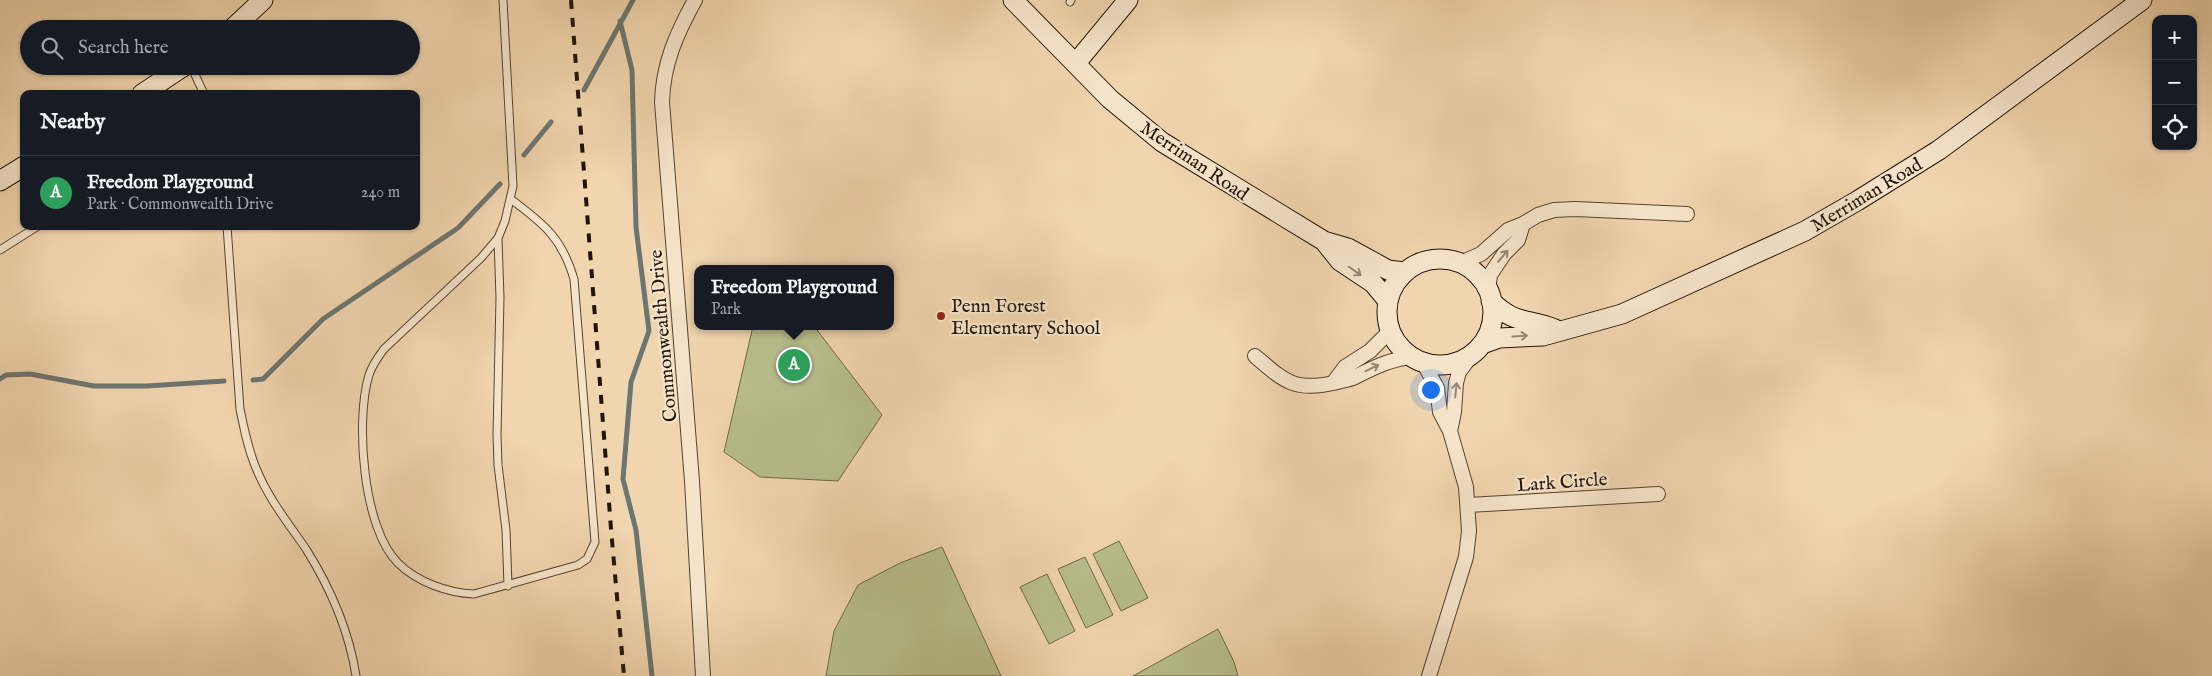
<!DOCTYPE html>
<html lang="en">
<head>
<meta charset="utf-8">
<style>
	:root { --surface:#171b24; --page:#242831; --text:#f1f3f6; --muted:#9ea1a6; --line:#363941; --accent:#7c3aed }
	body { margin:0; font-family:"IM FELL English",serif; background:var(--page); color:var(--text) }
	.controls { position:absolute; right:15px; top:15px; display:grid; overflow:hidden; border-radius:10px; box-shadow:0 1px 4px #0004 }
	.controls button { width:45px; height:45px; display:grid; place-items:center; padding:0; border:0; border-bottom:1px solid var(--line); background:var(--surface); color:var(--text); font:25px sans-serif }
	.you { position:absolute; left:1430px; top:389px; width:18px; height:18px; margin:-12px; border:4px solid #fff; border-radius:50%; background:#1a73e8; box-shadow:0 0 0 8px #1a73e833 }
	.badge { display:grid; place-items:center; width:32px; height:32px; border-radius:50%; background:var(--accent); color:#fff; font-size:16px; font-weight:700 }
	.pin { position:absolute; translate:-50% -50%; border:2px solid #fff; box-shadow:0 1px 5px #0006 }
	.popup { position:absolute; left:694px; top:265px; width:200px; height:65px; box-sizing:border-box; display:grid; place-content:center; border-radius:10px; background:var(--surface); filter:drop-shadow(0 1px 4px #0005); font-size:16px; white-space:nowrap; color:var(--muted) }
	.popup b { font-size:19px; color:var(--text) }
	.popup::after { content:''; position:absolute; left:50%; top:100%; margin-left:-10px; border:10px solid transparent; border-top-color:var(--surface) }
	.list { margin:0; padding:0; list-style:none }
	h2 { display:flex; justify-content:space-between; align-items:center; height:65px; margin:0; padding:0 20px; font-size:21px }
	h2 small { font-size:16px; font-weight:400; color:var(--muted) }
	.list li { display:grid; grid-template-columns:32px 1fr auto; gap:15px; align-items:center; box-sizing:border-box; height:75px; padding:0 20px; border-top:1px solid var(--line) }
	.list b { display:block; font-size:19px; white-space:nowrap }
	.list p { margin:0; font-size:16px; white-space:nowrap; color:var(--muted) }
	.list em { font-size:16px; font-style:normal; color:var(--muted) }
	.icon { flex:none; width:28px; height:28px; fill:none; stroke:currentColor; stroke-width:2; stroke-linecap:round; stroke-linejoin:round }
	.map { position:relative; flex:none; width:2212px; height:676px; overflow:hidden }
	.search { position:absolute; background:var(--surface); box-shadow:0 1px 4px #0004; left:20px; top:20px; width:400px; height:55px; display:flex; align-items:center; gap:12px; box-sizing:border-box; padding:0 18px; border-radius:28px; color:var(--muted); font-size:19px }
	.panel { position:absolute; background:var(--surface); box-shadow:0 1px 4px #0004; left:20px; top:90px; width:400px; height:140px; border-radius:10px }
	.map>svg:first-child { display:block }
</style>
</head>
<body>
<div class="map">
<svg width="2212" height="676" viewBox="0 0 2212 676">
	<rect width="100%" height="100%" fill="#f1d5ae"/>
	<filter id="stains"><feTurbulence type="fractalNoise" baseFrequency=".004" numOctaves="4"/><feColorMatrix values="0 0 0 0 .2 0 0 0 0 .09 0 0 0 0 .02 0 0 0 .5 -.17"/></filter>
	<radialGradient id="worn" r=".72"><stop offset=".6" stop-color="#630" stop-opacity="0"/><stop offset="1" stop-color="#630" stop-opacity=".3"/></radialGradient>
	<path fill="#b8be8c" stroke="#6d694a" d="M753,326H814L882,415L838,481L760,477L724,452Z
		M1119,541L1148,598L1121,611L1093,554Z
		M942,547L1001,676H826L834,631L858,585L900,563Z
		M1085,557L1113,615L1086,628L1058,569Z
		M1047,574L1075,631L1049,644L1020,587Z
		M1218,629L1234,662L1238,676H1133Z"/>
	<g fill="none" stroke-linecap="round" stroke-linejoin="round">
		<path stroke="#6c7570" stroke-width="5" d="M620,21L632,70L636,227L649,331L631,382L623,479L636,530L652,676
			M584,90L633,0
			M524,155L551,122
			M0,379L6,375L30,374L94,386H147L224,381
			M253,380L263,379L323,319L458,228L500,184"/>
		<defs>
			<path id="lane" d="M503,0L513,186L505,221L498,238L481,258L384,349C378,357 372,365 369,375C355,421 363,529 398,563C417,582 448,593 474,594L578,565L587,559L595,542L574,279C562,238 544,224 512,200
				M1070,2L1071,0
				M191,66L204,94
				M227,226L240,409C244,429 248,449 256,468C268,498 288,523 306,549C331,589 349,630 356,676
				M498,238L500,298L497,435L498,465L506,530L508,586
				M0,250L38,226"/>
			<path id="street" d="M695,0C677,33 663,63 662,102L692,481L703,676
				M1460,263L1481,254L1508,230L1523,224L1538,215L1554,210L1575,209L1687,214
				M1488,290L1490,275L1504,254L1518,240L1523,224
				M1255,356C1283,380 1294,392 1333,383C1340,381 1349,380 1355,377C1375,367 1390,359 1413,357
				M1423,362L1437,388L1440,412L1450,431L1466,487L1469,531L1466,557L1429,676
				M1333,383L1345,367L1370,351L1390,331
				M1450,431L1454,412L1456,383L1459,372L1473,353
				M1468,505L1658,494"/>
			<path id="secondary" d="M1013,0L1110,99L1162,142L1324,241L1348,248L1388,270L1404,272
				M232,29L263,0
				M1076,63L1128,0
				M142,94L184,66
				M0,181L24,166
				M1324,241L1340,261L1373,283L1388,301
				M1387 312a53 53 0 1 1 106 0a53 53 0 1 1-106 0Z
				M1491,301C1515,325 1527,318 1555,329
				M1482,344L1499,338L1543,336L1622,314L1805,231L1857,201L1939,150L2142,0"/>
		</defs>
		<use href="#lane" stroke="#564432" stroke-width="9"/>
		<use href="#street" stroke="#564432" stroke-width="16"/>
		<use href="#secondary" stroke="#221409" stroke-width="21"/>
		<use href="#lane" stroke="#f6e4ca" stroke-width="7"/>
		<use href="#street" stroke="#f6e4ca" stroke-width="14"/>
		<use href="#secondary" stroke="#f6e4ca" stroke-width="19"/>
		<path stroke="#221409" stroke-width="4" stroke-dasharray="9 9" stroke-linecap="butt" d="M571,0L611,529L624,676"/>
	</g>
	<defs><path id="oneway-shaft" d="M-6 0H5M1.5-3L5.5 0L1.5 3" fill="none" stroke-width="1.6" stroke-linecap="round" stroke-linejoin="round" transform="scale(1.25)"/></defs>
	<g stroke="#978673">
		<use href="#oneway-shaft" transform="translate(1503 256) rotate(-50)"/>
		<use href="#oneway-shaft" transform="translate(1355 271) rotate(35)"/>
		<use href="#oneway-shaft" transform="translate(1520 336) rotate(-3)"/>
		<use href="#oneway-shaft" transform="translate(1372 368) rotate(-26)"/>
		<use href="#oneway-shaft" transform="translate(1456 390) rotate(-84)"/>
	</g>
	<circle fill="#8f2418" stroke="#f6e4ca" stroke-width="2" cx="941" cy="316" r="5"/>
	<g text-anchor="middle" stroke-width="4.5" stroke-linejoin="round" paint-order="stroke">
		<g font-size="19" fill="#221409" stroke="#f6e4ca">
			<text transform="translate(1195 160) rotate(34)" y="7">Merriman Road</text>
			<text transform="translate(1866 194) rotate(-31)" y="7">Merriman Road</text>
			<text transform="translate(662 336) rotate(-95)" y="7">Commonwealth Drive</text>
			<text transform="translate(1562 481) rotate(-4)" y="7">Lark Circle</text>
		</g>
		<g font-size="19" fill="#221409" stroke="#f6e4ca" text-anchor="start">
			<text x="951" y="312">Penn Forest<tspan x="951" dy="22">Elementary School</tspan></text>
		</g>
	</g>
	<rect width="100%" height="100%" filter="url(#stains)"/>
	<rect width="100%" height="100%" fill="url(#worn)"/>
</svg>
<div class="controls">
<button>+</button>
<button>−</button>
<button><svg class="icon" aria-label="locate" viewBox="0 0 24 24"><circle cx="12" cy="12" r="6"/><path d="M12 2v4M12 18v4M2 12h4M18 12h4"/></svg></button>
</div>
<div class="you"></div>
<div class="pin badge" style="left:794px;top:365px;background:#2e9e5b">A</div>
<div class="popup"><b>Freedom Playground</b>Park</div>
<div class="search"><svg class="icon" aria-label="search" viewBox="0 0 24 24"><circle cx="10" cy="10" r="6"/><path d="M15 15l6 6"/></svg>Search here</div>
<section class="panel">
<h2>Nearby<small></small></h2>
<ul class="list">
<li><span class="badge" style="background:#2e9e5b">A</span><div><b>Freedom Playground</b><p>Park · Commonwealth Drive</p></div><em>240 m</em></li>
</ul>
</section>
</div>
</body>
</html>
